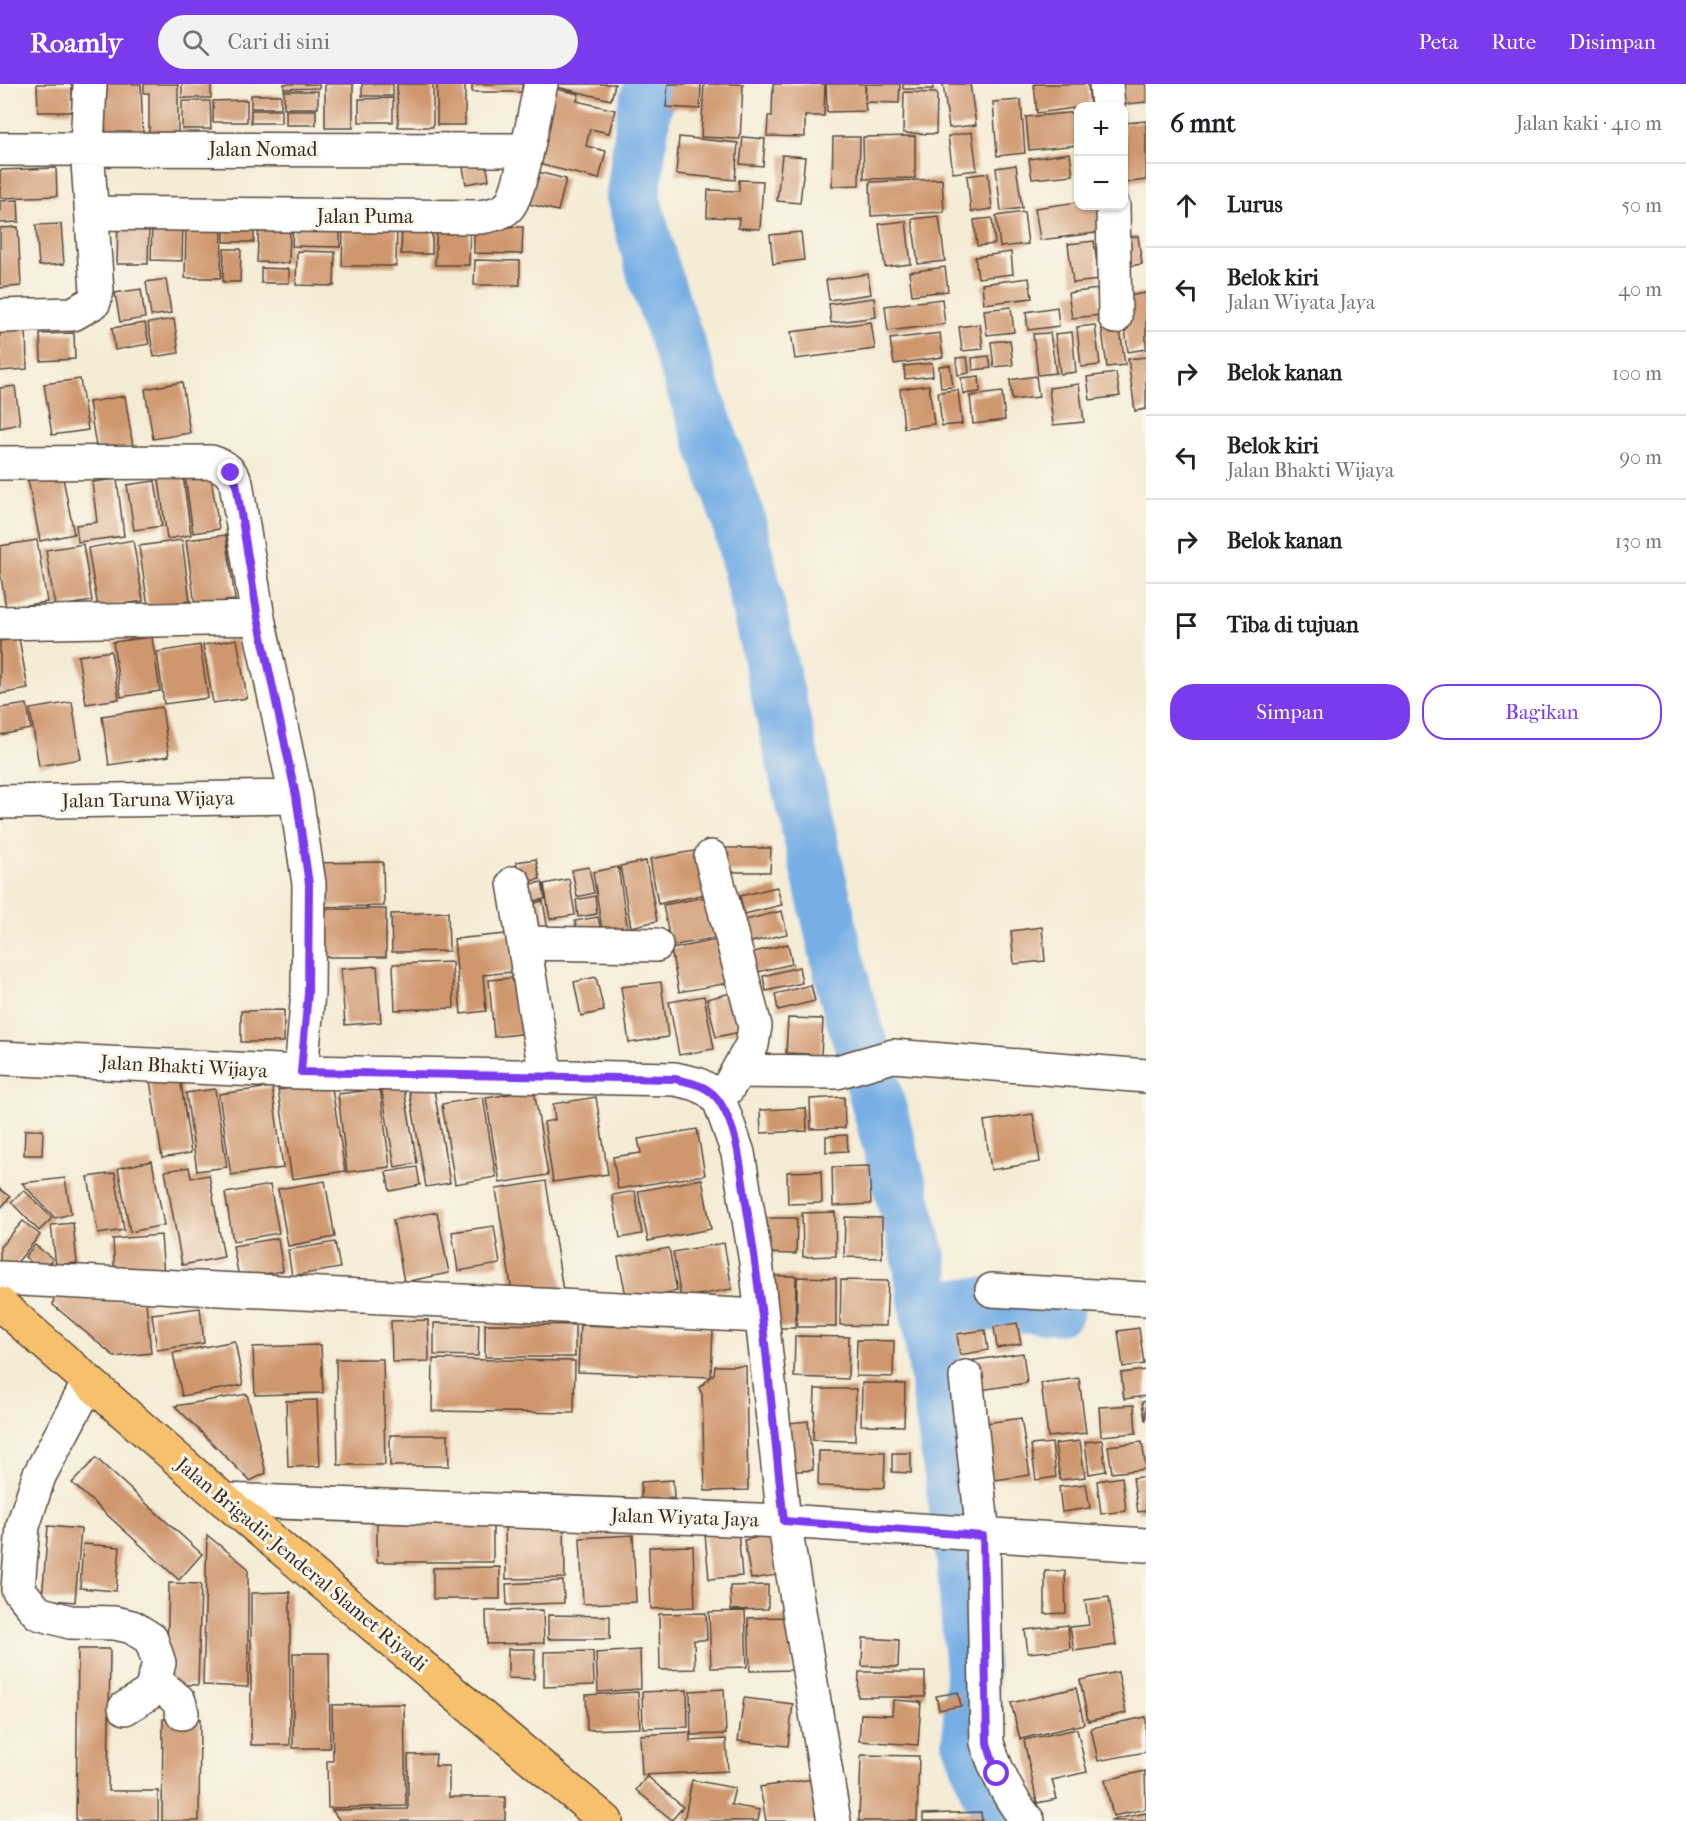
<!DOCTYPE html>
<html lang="id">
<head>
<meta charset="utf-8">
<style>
	:root { --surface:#fff; --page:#f2f2f2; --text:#202124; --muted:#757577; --line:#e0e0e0; --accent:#7c3aed }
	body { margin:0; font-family:"IM FELL French Canon",serif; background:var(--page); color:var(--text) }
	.controls { position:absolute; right:18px; top:18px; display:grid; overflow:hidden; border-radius:12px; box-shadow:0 2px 4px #0004 }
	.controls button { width:54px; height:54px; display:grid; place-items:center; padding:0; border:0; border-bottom:2px solid var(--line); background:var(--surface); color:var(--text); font:30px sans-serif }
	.stop { position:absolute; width:18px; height:18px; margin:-14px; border:4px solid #7c3aed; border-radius:50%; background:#fff }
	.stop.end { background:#7c3aed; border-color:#fff; box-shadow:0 2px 6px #0008 }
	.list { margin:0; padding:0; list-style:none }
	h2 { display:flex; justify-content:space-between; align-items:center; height:78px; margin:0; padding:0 24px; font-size:26px }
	h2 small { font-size:20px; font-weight:400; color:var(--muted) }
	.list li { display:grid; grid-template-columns:39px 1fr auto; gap:18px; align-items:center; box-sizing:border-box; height:84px; padding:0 24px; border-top:2px solid var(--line) }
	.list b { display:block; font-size:22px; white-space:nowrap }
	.list p { margin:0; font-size:20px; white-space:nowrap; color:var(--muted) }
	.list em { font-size:20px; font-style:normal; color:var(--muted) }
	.actions { display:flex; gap:12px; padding:18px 24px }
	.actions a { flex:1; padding:14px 0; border:2px solid var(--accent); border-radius:24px; text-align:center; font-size:21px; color:var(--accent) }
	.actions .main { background:var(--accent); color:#fff }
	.icon { flex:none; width:33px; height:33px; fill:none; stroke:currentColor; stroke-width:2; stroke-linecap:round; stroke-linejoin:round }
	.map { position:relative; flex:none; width:1146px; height:1737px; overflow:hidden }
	header { display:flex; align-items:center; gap:36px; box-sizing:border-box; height:84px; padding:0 30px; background:var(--accent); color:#fff }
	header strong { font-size:28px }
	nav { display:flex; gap:33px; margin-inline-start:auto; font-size:21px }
	.search { width:420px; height:54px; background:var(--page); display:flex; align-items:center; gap:15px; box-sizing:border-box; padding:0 21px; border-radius:33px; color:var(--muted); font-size:22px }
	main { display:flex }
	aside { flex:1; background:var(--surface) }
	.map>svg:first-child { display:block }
</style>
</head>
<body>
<header>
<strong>Roamly</strong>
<div class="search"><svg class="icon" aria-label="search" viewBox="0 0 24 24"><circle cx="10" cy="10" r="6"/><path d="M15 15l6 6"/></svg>Cari di sini</div>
<nav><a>Peta</a><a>Rute</a><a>Disimpan</a></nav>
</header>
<main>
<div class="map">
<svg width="1146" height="1737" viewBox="0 0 1146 1737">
	<rect width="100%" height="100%" fill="#fbf7ec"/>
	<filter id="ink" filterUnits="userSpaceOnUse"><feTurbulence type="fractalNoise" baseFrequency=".0167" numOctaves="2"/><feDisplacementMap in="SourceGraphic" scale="12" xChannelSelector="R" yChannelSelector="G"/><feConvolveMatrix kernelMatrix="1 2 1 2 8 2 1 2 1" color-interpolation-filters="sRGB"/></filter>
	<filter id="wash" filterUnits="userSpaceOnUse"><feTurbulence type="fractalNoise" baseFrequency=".008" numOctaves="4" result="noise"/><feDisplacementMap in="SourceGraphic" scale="24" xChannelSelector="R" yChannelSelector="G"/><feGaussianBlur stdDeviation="1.35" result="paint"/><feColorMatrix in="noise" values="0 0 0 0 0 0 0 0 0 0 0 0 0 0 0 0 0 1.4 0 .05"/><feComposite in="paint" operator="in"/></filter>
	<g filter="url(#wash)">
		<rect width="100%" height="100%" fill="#f5ecd6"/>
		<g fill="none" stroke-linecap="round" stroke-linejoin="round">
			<path stroke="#76aee5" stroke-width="54" d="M651,0L644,27L633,112L654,190L738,434L845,908L874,1004L919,1174L963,1473L972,1589L969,1656L988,1708L1014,1737
				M926,1222L996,1220L1058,1224"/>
		</g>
		<g id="blocks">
			<path fill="#cf976e" d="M37,0H72V28H38Z
				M104,0H141L143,56L106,58Z
				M144,0H178V48L149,49V9H144Z
				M182,0H211V14H182Z
				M284,0H319V4L284,5Z
				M325,0H353V44H325Z
				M362,0H393V12H362Z
				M397,0H433V43H398Z
				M437,0H465V41H437Z
				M472,0H522V8H472Z
				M554,0H615L611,16L553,2Z
				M668,0H701L700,25L666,23Z
				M704,0H743L740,55L701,53Z
				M773,0H825L824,32H805V53L767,52L768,32H772Z
				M826,0H865V16L866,0H900L899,19L865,18L866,27L827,28Z
				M903,0H933V5H903Z
				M943,0H970L976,41L949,44Z
				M1034,0H1088L1090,22L1037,29Z
				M1116,0H1146V18L1118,21Z
				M553,4L579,10L577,17L615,26L609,49L590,45L586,62L606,67L599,95L534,79Z
				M284,7H318V24H284Z
				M904,8L937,9L936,50L903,49Z
				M251,11H281V24H251Z
				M393,14V38H359V15Z
				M247,16V38H213V17Z
				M1021,16L1025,69L997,72L993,18Z
				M182,17H210L211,45H182Z
				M251,26H281V39H251Z
				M286,26H316V41H286Z
				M1078,28V61L1029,66L1026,33Z
				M1146,37V96L1124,99V39Z
				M972,48L977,86L953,89L948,52Z
				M915,52V94L864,95L863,53Z
				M679,53L738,59L735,96L676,90Z
				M743,53L765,55L763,82L740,80Z
				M833,53H860L859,101L832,102Z
				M1070,69L1073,91L1032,95L1029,75Z
				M782,71L805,73L800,119L777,117Z
				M486,78L489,96L466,100L463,83Z
				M1016,81L1022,124L1001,127L996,84Z
				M56,84L57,112L0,114V86Z
				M530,86L566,95L558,127L521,118Z
				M988,89L992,125L971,128L967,92Z
				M942,95L944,128L871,132L870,98Z
				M739,96L763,97L760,145L738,144L739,134L707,133L708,106L739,107Z
				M18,116L19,138L0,139V117Z
				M1078,118V122H1100L1103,148L1040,156L1035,124Z
				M1024,128L1028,160L1000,163L996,132Z
				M939,132L945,177L918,180L912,135Z
				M992,134L995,160L977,162L974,136Z
				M118,136L149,137L148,180H117Z
				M152,137H183L182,177L151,176Z
				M906,137L911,180L885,183L879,140Z
				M224,138L254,139V158H224Z
				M259,139H290L289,179L257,178Z
				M61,140L64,180L39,182L36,141Z
				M293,141H340V163L292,162Z
				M402,141H432V170H401Z
				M437,141L470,142L469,181H435Z
				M343,142L397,143L396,182H342Z
				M474,142L523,143L522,170L474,169Z
				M18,143L21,202L0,204V144Z
				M186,144L222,145L221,194H185Z
				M801,148L804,176L773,180L770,151Z
				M1138,152L1142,180L1123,183L1120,154Z
				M1094,157L1099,196L1073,199L1068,160Z
				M224,165H241L240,198H223Z
				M297,167L335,168L334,202L296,201Z
				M1011,168L1013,190L978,194L975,173Z
				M475,176L520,177V201H474Z
				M945,183L948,207L912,211L909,188Z
				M261,184L289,185V199H261Z
				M868,190L871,210L829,216L826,196Z
				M1029,194L1032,214L984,220L982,200Z
				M166,195L171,229L151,232L146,198Z
				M141,205L145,234L120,238L115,209Z
				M1098,205L1101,231L1072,234L1068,209Z
				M1146,209V265L1128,268L1121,213Z
				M874,214L876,233L831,239L829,220Z
				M942,215L945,240L888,247L885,222Z
				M1011,223L1014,248L987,251L984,226Z
				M1057,223L1059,242L1028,246L1026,228Z
				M174,235L179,269L154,273L148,239Z
				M871,238L875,265L795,275L791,248Z
				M1119,238L1125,281L1107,283L1101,240Z
				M145,239L149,260L115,266L112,244Z
				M0,240H26L27,285L0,287Z
				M980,240L983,265L962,267L959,243Z
				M1095,241L1100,281L1081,283L1077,243Z
				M1072,248L1076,288L1060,290L1055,250Z
				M74,249L75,275L41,277L40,250Z
				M940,249L943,273L894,280L890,255Z
				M1050,249L1056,289L1038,291L1033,250Z
				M1010,256L1013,281L994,283L991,258Z
				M989,272L991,284L973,286L972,274Z
				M967,273L969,289L958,291L956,274Z
				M1146,273V325L1135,327L1128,275Z
				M932,279L933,292L905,295L904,282Z
				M950,281L953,303L941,304L939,282Z
				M1116,289L1120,312L1090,316L1087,293Z
				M979,292L980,308L963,310L961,294Z
				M1036,292L1039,313L1012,316L1010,296Z
				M80,295L88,346L52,351L44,300Z
				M182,298L190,349L153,355L145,305Z
				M1079,300L1084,338L1053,341L1049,304Z
				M929,301L934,340L904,344L900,305Z
				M15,302L20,340L0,344V304Z
				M958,306L962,340L942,342L938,308Z
				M1002,308L1005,336L973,340L970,312Z
				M125,312L133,363L97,369L89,318Z
				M209,380L219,445L193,449L184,384Z
				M182,384L191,451L167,455L158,388Z
				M62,389L74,450L40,457L28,396Z
				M117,395L124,452L78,458L76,441L97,438L92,398Z
				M155,397L162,442L134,446L127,401Z
				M226,451L235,516L195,521L186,456Z
				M37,456L47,518L6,524L0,487V462Z
				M133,456L143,517L98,524L88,464Z
				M182,456L190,517L148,522L139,462Z
				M83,460L92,517L55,523L46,466Z
				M152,553L160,607L121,613L113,558Z
				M19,554L28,605L0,610V557Z
				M237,555L247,614L213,619L203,561Z
				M200,561L208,614L164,620L157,568Z
				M111,567L119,615L86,620L78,572Z
				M72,618L81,675L39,682L30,625Z
				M27,620L31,645L0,651V624Z
				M162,623L169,672L109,681L102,632Z
				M721,764H771L770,788H721Z
				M699,766L707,810L658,820L650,775Z
				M536,775L540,795L520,799L516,778Z
				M646,777L657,837L631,843L620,782Z
				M383,778L384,822L312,823V779Z
				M589,783L594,809L577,813L572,786Z
				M618,783L628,847L603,851L593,788Z
				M569,795L575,831L550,835L544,800Z
				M542,798L545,815L523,819L520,802Z
				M777,803L782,821L744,830L740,812Z
				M595,812L597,830L578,833L576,816Z
				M711,812L719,853L671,862L663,821Z
				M543,817L548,847L529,850L524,821Z
				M324,825H386V873H324Z
				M782,827L787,850L747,859L741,837Z
				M448,828L449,867L392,868L391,830Z
				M598,833L601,848L578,852L575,837Z
				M1042,843L1045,877L1014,880L1011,847Z
				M518,849L522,887L483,891L486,927L461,930L454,855Z
				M721,855L729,899L679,908L671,865Z
				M788,860L792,880L753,889L749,869Z
				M452,878L454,924L395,926L393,880Z
				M377,882L381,938L345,941L341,885Z
				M799,883L802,899L766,907L763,892Z
				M522,893L528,949L494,953L489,896Z
				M596,893L604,927L581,932L574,898Z
				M661,898L668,953L629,959L621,903Z
				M811,901L815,917L778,926L775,910Z
				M731,909L740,948L716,953L707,915Z
				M704,912L714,965L679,971L669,918Z
				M284,926V958H241V927Z
				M788,934L823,935L821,971L786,969Z
				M180,992L191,1069L162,1074L150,996Z
				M331,998L345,1087L292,1095L278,1006Z
				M403,999L417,1079L395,1083L381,1002Z
				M433,1000L450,1099L426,1103L409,1005Z
				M272,1003L283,1084L231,1091L219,1010Z
				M215,1005L227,1083L197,1087L186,1009Z
				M380,1005L390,1083L347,1088L338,1010Z
				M534,1006L548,1091L500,1099L486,1014Z
				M483,1013L496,1093L455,1100L442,1020Z
				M596,1013L608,1090L553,1098L544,1038L555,1036L553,1020Z
				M844,1013L845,1044L811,1045L810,1015Z
				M806,1024L807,1047L761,1049L760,1026Z
				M1033,1030L1040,1078L991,1086L984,1037Z
				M697,1045L705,1091L618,1105L613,1073L641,1069L638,1055Z
				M25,1046H43L42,1071H24Z
				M847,1051L848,1067L826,1068V1052Z
				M152,1077L164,1141L130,1148L118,1084Z
				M869,1082L871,1120L833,1122L832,1083Z
				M189,1083L191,1094L209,1091L224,1173L182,1181L165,1087Z
				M417,1083L420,1101L390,1107L386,1088Z
				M821,1087L822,1119L788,1120L787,1088Z
				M115,1089L124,1146L98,1150L88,1093Z
				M65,1094L71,1130L55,1134L22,1099Z
				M702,1095L711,1145L648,1157L638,1107Z
				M325,1097L335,1153L288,1162L278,1105Z
				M546,1097L563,1207L513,1215L496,1105Z
				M270,1101L279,1149L233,1157L225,1109Z
				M0,1105L10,1113L0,1125Z
				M24,1106L52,1134L39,1147L11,1118Z
				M635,1107L642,1150L620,1154L612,1111Z
				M437,1128L449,1189L404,1198L393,1136Z
				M835,1128L836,1172L803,1173L802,1129Z
				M845,1133L882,1134V1174L844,1173Z
				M764,1134H797L796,1170L764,1169Z
				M23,1137L40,1151L10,1187L0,1179V1163Z
				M73,1139L77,1179L56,1181L51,1141Z
				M494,1142L500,1180L458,1187L452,1148Z
				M161,1151L164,1192L115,1195L113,1155Z
				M278,1154L283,1187L239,1194L233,1162Z
				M335,1158L340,1184L292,1192L288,1166Z
				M724,1159L732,1205L681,1214L673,1168Z
				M35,1161L53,1175L42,1187L25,1173Z
				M669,1164L677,1207L627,1216L618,1173Z
				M763,1192H796L795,1244H763Z
				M797,1193L836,1194V1243H797Z
				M841,1196L888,1197L886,1242L840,1241Z
				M54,1213L146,1218L151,1269L115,1273L53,1221Z
				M200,1224L204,1259L157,1266L152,1230Z
				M428,1236L429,1277L392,1278L391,1237Z
				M434,1239L479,1240L478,1272L434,1271Z
				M1017,1239L1021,1260L997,1264L994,1243Z
				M485,1240L575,1241V1273H485Z
				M580,1241L713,1246L711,1293L578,1288Z
				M1139,1244L1144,1280L1123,1283L1118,1247Z
				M985,1246L988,1266L960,1271L957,1250Z
				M795,1252L849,1253L848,1295L794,1293Z
				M857,1256L894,1257L893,1293L856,1292Z
				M235,1257L243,1301L182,1312L173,1269Z
				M321,1261L323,1309L255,1311L253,1263Z
				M1023,1269L1027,1299L974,1307L969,1277Z
				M336,1275H383L385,1381H338Z
				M433,1275L575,1277L574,1329L432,1327Z
				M715,1282H746L748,1406L705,1407L702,1310L699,1304L714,1290Z
				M1146,1286V1312L1124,1315L1121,1289Z
				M1079,1294L1086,1349L1048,1353L1041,1299Z
				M862,1299L905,1300L904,1342L861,1341Z
				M815,1305H856L855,1357L813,1356Z
				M247,1310L266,1389L250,1397L175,1322Z
				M317,1316L320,1382L288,1383L286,1317Z
				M1146,1317V1336H1145L1142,1318Z
				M1134,1321L1136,1349L1101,1352L1099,1323Z
				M1021,1334L1030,1391L988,1397L979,1340Z
				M808,1337L813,1386L785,1388L779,1340Z
				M390,1351H448L449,1382H390Z
				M1102,1356L1106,1387L1089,1390L1085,1358Z
				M1080,1357L1085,1393L1060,1396L1055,1360Z
				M1142,1358L1146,1385L1112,1389L1108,1362Z
				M1052,1359L1056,1393L1036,1396L1031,1361Z
				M819,1367L885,1368L884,1404L818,1402Z
				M892,1369H911V1389L892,1388Z
				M96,1374L202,1470L179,1496L72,1399Z
				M1146,1392V1427L1138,1428L1133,1394Z
				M1122,1393L1126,1427L1101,1430L1097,1397Z
				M673,1396L674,1414L641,1415V1398Z
				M1086,1400L1090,1424L1062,1428L1059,1403Z
				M377,1431H493V1478H377Z
				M48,1442L81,1445L75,1518L42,1515Z
				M564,1442L565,1494L506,1495L505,1443Z
				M738,1447L742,1492L709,1495L705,1450Z
				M207,1451L248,1484V1603L203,1601Z
				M633,1451L636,1518L583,1520L580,1454Z
				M770,1451L777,1491L751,1495L744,1456Z
				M83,1460L120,1463L116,1507L80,1504Z
				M693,1462L695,1523L651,1525L649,1463Z
				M500,1483V1515H433V1484Z
				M1045,1487H1065L1066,1529L1045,1530Z
				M563,1497L564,1519L507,1521L506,1500Z
				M169,1499L201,1500L198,1601L166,1600Z
				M768,1501V1525L731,1526L730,1502Z
				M290,1508V1661H251V1509Z
				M1109,1513L1116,1561L1074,1567L1070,1543L1089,1541L1085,1516Z
				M543,1526L544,1559L487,1560L486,1527Z
				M745,1527L747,1583L711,1584L709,1528Z
				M706,1529L707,1556H694L695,1585L660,1586L659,1530Z
				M548,1531L610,1532V1555H548Z
				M791,1533L792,1586L750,1587L748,1534Z
				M1068,1541L1070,1565L1028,1569L1025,1546Z
				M863,1554L899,1556L898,1583L862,1582Z
				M78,1565H110L108,1707H158V1737H76Z
				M508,1565H535L534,1595L508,1594Z
				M640,1566L641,1605L598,1608L596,1569Z
				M593,1567L594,1601L544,1603V1568Z
				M293,1569H329L330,1664H293Z
				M859,1588H925V1613H858Z
				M1118,1588L1126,1629L1088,1637L1080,1596Z
				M1076,1604L1084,1640L1020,1655L1011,1619Z
				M724,1605L726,1650L691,1651L690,1607Z
				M687,1606L688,1643L643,1644L642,1608Z
				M638,1608L640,1644L587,1646L586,1611Z
				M958,1608L961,1622L939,1626L936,1612Z
				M744,1614L793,1620L788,1662L738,1657Z
				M893,1616L921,1618L918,1661L859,1657L861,1630L892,1631Z
				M404,1620L406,1722L328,1724L327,1677H333L332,1621Z
				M1146,1633V1668L1098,1677L1091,1644Z
				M163,1635H200L199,1737H162Z
				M1077,1645L1087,1688L1052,1696L1057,1715L1037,1719L1024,1656Z
				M690,1648V1657L726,1655L728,1687L642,1691L640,1651Z
				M436,1670L435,1682H449V1713H505V1737H340L332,1726L408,1725V1671Z
				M861,1671L919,1672L917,1737H859Z
				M1145,1687L1146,1725L1113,1732L1105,1696Z
				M647,1692L683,1723L672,1736L636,1706Z
				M813,1695L819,1737H766L760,1703Z
				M692,1696L735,1704L731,1721L760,1726L758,1737H684Z
				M981,1728L982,1737H923V1730Z
				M1146,1729V1737H1111V1736Z"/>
		</g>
	</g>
	<g filter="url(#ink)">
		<use href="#blocks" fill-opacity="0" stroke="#57473a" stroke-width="1.5"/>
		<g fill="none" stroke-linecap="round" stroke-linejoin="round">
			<defs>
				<path id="minor" d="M1106,0L1108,22
					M0,65L526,66
					M1113,122L1115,233
					M92,129L481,133C490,131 501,130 508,123C522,109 535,23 541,0
					M0,232L73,230L94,218L97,207L87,64L90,0
					M0,379L211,378C224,382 230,386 236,399L258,534L296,713L309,800L308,909L301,988
					M0,539L258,534
					M0,718L296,713
					M711,773L755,942L752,961L728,1004
					M514,799L546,993
					M525,859L656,861
					M0,974L301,988L675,995L697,1000L710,1007L720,1018L738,1069L756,1178L784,1437L834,1737
					M738,987L837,988L893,972L1146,992
					M0,1194L760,1232
					M992,1206L1146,1215
					M966,1293L983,1451L987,1659C997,1689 1008,1713 1028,1737
					M89,1298L39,1392L23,1442L18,1505L38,1529L70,1538L115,1539L132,1543L151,1555L159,1579L151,1608L125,1624
					M224,1416L784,1437L1146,1461
					M154,1596L179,1617L182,1629"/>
				<path id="major" d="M0,1220L224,1416L606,1737"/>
			</defs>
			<use href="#minor" stroke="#57473a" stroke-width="36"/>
			<use href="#major" stroke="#57473a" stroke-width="36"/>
			<use href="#minor" stroke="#fff" stroke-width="33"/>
			<use href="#major" stroke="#f7c06c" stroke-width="33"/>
		</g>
	</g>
	<g fill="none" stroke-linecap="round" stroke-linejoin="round" filter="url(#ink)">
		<path stroke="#7c3aed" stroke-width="8" d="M231,389L236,399L258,534L296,712L309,800L308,909L301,988L675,995C694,999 710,1002 721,1020C740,1051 741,1091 747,1125C764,1228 772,1333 784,1437L983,1452L987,1659L997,1690"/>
	</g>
	<g text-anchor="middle" stroke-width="6" stroke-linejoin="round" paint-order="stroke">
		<g font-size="20" fill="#3b2a1e" stroke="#fbf7ec">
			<text x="263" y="72">Jalan Nomad</text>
			<text x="365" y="139">Jalan Puma</text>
			<text transform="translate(148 715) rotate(-1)" y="7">Jalan Taruna Wijaya</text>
			<text transform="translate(184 982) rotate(3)" y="7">Jalan Bhakti Wijaya</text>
			<text transform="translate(685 1433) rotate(2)" y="7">Jalan Wiyata Jaya</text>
			<text transform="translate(302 1480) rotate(40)" y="7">Jalan Brigadir Jenderal Slamet Riyadi</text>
		</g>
	</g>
</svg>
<div class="controls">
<button>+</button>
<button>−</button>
</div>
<div class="stop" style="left:997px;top:1690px"></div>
<div class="stop end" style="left:231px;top:389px"></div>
</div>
<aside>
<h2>6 mnt<small>Jalan kaki · 410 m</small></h2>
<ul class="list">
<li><svg class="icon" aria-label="ahead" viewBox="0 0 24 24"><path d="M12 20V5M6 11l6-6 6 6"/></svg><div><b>Lurus</b></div><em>50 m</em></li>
<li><svg class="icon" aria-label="left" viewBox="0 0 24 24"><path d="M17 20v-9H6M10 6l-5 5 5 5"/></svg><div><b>Belok kiri</b><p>Jalan Wiyata Jaya</p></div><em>40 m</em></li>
<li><svg class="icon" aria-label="right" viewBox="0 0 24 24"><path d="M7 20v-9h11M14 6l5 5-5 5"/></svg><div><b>Belok kanan</b></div><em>100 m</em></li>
<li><svg class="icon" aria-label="left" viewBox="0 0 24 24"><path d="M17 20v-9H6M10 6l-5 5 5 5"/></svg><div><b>Belok kiri</b><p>Jalan Bhakti Wijaya</p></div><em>90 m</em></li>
<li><svg class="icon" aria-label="right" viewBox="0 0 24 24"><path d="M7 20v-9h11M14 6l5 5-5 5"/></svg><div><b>Belok kanan</b></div><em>130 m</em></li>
<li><svg class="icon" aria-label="arrive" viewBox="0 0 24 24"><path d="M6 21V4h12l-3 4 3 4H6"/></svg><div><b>Tiba di tujuan</b></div></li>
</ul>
<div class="actions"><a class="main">Simpan</a><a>Bagikan</a></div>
</aside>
</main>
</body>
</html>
